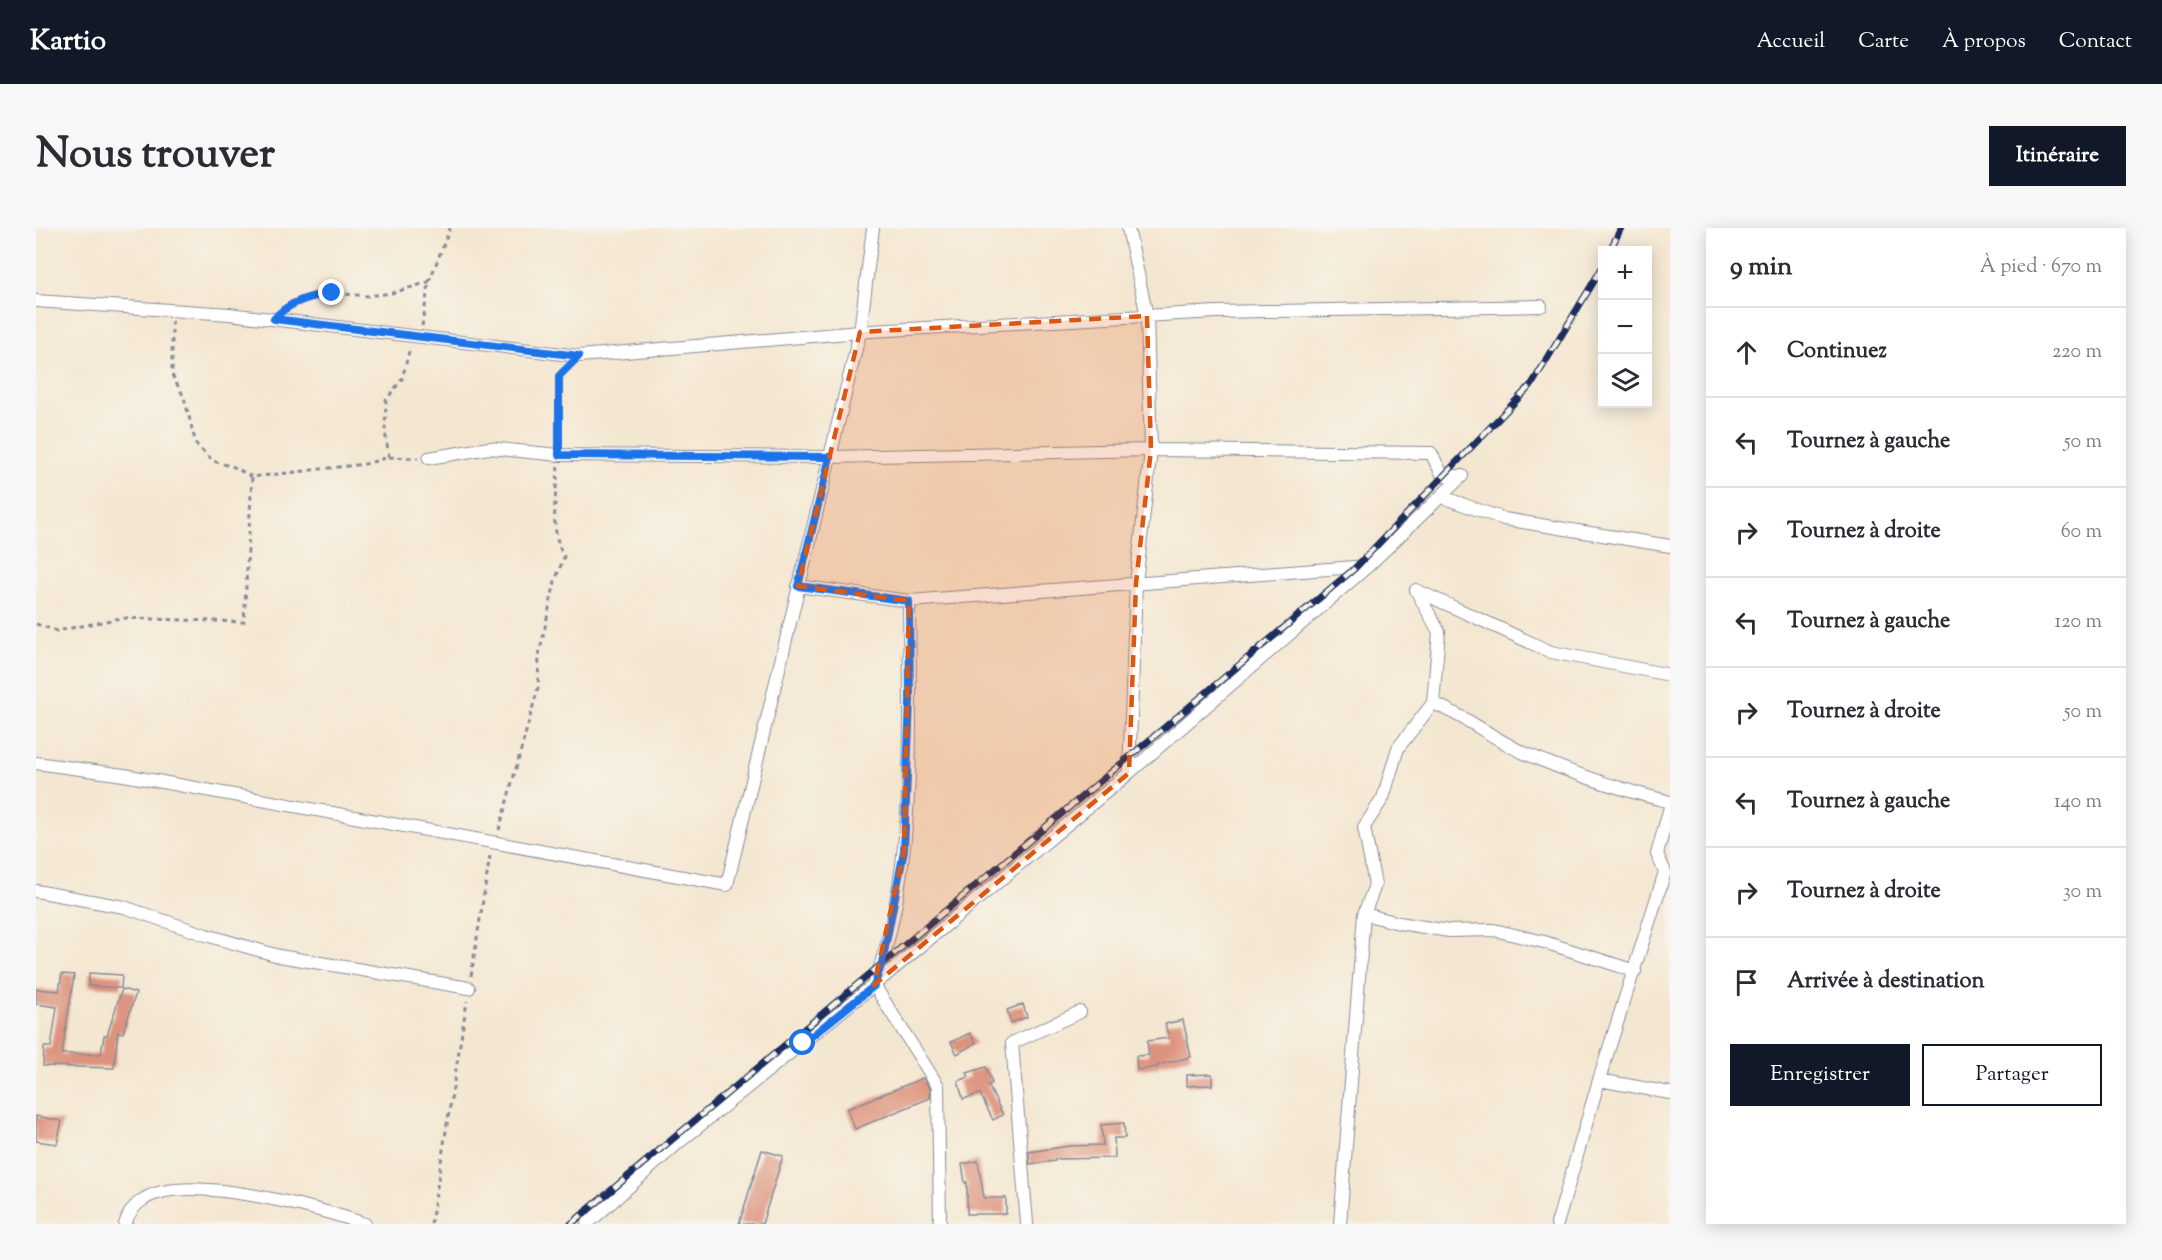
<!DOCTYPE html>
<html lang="fr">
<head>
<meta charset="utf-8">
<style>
	:root { --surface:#fff; --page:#f7f7f7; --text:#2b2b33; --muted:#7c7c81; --line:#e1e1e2; --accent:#111827 }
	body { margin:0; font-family:"Sorts Mill Goudy",serif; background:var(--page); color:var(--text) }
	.controls { position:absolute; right:18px; top:18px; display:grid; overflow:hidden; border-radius:0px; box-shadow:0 3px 15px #0003 }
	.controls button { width:54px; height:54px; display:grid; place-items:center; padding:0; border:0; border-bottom:2px solid var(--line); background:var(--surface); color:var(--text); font:30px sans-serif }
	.stop { position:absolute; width:18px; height:18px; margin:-14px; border:4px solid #1a73e8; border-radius:50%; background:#fff }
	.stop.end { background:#1a73e8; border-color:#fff; box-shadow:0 2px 6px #0008 }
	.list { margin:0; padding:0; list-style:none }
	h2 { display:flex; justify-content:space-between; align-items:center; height:78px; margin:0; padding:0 24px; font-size:26px }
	h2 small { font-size:20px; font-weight:400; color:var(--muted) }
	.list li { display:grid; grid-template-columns:39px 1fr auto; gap:18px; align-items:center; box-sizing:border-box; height:90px; padding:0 24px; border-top:2px solid var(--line) }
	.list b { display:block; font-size:22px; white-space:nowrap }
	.list em { font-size:20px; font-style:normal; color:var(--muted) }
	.actions { display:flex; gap:12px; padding:18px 24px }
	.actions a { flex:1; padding:14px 0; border:2px solid var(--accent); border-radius:0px; text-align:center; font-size:21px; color:var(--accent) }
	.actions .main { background:var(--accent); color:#fff }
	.icon { flex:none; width:33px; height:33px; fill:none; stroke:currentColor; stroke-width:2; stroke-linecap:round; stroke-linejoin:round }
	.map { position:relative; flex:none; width:1634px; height:996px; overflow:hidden; border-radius:0px }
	header { display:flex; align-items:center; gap:36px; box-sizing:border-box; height:84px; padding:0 30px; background:var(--accent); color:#fff }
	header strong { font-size:28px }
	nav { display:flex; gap:33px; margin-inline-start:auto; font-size:21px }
	.intro { display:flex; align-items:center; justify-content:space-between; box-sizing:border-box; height:144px; padding:0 36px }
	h1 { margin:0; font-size:42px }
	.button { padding:15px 27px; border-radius:0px; background:var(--accent); color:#fff; font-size:21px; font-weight:700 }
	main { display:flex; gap:36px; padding:0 36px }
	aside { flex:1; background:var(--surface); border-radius:0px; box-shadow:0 3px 15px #0003 }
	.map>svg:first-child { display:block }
</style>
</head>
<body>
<header>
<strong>Kartio</strong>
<nav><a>Accueil</a><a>Carte</a><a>À propos</a><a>Contact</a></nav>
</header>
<div class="intro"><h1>Nous trouver</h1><a class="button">Itinéraire</a></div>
<main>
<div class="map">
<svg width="1634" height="996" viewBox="0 0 1634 996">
	<rect width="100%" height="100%" fill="#f7f3e8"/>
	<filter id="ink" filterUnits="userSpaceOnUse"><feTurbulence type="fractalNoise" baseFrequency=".0167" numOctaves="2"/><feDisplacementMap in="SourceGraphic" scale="12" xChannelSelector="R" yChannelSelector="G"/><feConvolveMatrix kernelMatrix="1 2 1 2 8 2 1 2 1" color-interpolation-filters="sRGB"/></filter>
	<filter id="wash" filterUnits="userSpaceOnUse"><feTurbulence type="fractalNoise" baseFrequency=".008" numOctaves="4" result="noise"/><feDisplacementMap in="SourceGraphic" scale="24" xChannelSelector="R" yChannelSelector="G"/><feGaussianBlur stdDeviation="1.35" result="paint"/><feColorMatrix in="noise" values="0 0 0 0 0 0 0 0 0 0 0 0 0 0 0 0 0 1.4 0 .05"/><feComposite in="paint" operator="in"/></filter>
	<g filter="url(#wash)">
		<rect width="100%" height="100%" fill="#f4e7d1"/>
		<g id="blocks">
			<path fill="#dd927d" d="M53,745L86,747L85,760L53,758Z
				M26,746L38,747L26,826H65L68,807H71L86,761L100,765L87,805L82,804L78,840L7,838L8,819H15L21,779L0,776V761L23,763Z
				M987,776L991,789L975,795L971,782Z
				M1147,792L1155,829L1122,837V839L1101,842L1100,828L1113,827L1111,813L1133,810L1129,796Z
				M934,805L940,815L921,826L915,814Z
				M950,839L956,855L952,857L967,887L957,892L944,866L927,871L922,853L933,849L931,845Z
				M1176,846V857L1151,858V847Z
				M887,850L894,860V870L819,901L811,881Z
				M0,888L26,893L21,916L0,913Z
				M1088,895L1089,910H1078L1079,930L1019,931V933L994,936L993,924L1033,918L1067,917L1065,897Z
				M726,922L747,928L726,996H703Z
				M942,933L948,970H970V986H931V954L929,955L926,936Z"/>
		</g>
	</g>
	<g filter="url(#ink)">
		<use href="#blocks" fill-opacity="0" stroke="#888b98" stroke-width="1.5"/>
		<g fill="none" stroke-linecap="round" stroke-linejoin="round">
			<defs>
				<path id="minor" d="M0,73L193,86L543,128L835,103L1180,84L1505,78
					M393,230L453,220L523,227L794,229L1115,222L1395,225L1407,248H1426
					M1406,269L1468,291L1634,318
					M762,358L873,373L1332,338
					M1634,447L1515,424L1380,362L1403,404L1397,475C1429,488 1455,509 1486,524C1534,545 1583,561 1634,574
					M0,535L88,547L691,657L824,104L837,0
					M1093,545L1332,338L1426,248
					M0,663L88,679L170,707L243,728L433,760
					M1328,686L1339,657L1328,599L1347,570L1362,520L1397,475
					M838,756C881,643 874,493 873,373
					M838,757L1093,545L1100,355L1115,222L1111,88L1092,0
					M1563,852L1634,865
					M89,996C92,986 98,977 108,971C150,944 283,980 329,996
					M551,996L642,915L838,757L902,858L904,996
					M991,996L976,815L1044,784
					M1304,996L1328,686L1363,695L1413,703L1458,702L1508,714L1599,743
					M1521,996L1563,852L1629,644L1621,626L1634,579"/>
			</defs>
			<use href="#minor" stroke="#888b98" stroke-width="14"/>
			<path stroke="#888b98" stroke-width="3" stroke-dasharray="4.5 4.5" stroke-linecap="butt" d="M250,79L277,67L295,65L332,68L356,65L393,54
				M136,93V147L148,169L160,216L177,233L198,239L216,249L329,236L353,229L382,230
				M386,98L393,54L414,0
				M523,214V148L531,140
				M353,229L349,203L350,172L366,151L374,120
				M0,396L21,403L85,390L208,394L216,249
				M463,602L502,460L503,427L519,353L528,329C513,301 520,269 522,238
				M435,748L454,628
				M395,996L431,773"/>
			<use href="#minor" stroke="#fff" stroke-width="12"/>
			<defs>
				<path id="rail" d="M1574,22L1585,0
					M535,996L1318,341L1496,156L1566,40"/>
			</defs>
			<use href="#rail" stroke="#1b2f5e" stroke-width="7"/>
			<use href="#rail" stroke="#f7f3e8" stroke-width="4.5" stroke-dasharray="14" stroke-linecap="butt"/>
		</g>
	</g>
	<g fill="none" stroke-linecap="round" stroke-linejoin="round" filter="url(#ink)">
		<path stroke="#1a73e8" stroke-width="8" d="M296,65C274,68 252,74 238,91L543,128L523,148V227L794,229L762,358L873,373L874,472L868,623L846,735L838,758L767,815"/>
	</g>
	<path fill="#de5710" fill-opacity="0.2" stroke="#de5710" stroke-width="4.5" stroke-dasharray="12 8" stroke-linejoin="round" d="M1111,88L1115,222L1100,355L1093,545L838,757L868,623L873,373L762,358L824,104Z"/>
</svg>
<div class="controls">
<button>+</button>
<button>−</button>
<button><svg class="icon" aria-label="layers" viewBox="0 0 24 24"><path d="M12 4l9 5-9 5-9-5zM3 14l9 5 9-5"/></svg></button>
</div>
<div class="stop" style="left:767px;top:815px"></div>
<div class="stop end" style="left:296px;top:65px"></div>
</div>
<aside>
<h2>9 min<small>À pied · 670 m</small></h2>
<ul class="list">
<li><svg class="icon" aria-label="ahead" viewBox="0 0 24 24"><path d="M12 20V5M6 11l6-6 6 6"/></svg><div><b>Continuez</b></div><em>220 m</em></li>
<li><svg class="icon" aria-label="left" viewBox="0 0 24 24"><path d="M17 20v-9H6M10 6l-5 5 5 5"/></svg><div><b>Tournez à gauche</b></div><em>50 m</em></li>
<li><svg class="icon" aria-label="right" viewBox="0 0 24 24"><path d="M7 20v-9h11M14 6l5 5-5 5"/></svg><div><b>Tournez à droite</b></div><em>60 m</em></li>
<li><svg class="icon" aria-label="left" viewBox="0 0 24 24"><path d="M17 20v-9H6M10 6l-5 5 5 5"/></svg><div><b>Tournez à gauche</b></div><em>120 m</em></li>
<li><svg class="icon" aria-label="right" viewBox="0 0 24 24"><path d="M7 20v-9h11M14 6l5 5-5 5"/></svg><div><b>Tournez à droite</b></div><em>50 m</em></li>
<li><svg class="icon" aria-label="left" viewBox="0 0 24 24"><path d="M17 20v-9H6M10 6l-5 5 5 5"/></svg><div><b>Tournez à gauche</b></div><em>140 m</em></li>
<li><svg class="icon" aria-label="right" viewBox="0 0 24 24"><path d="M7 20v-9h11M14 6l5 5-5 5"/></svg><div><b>Tournez à droite</b></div><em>30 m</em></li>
<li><svg class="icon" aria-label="arrive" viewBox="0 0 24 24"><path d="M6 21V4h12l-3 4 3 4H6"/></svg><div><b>Arrivée à destination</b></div></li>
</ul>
<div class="actions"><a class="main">Enregistrer</a><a>Partager</a></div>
</aside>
</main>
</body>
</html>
